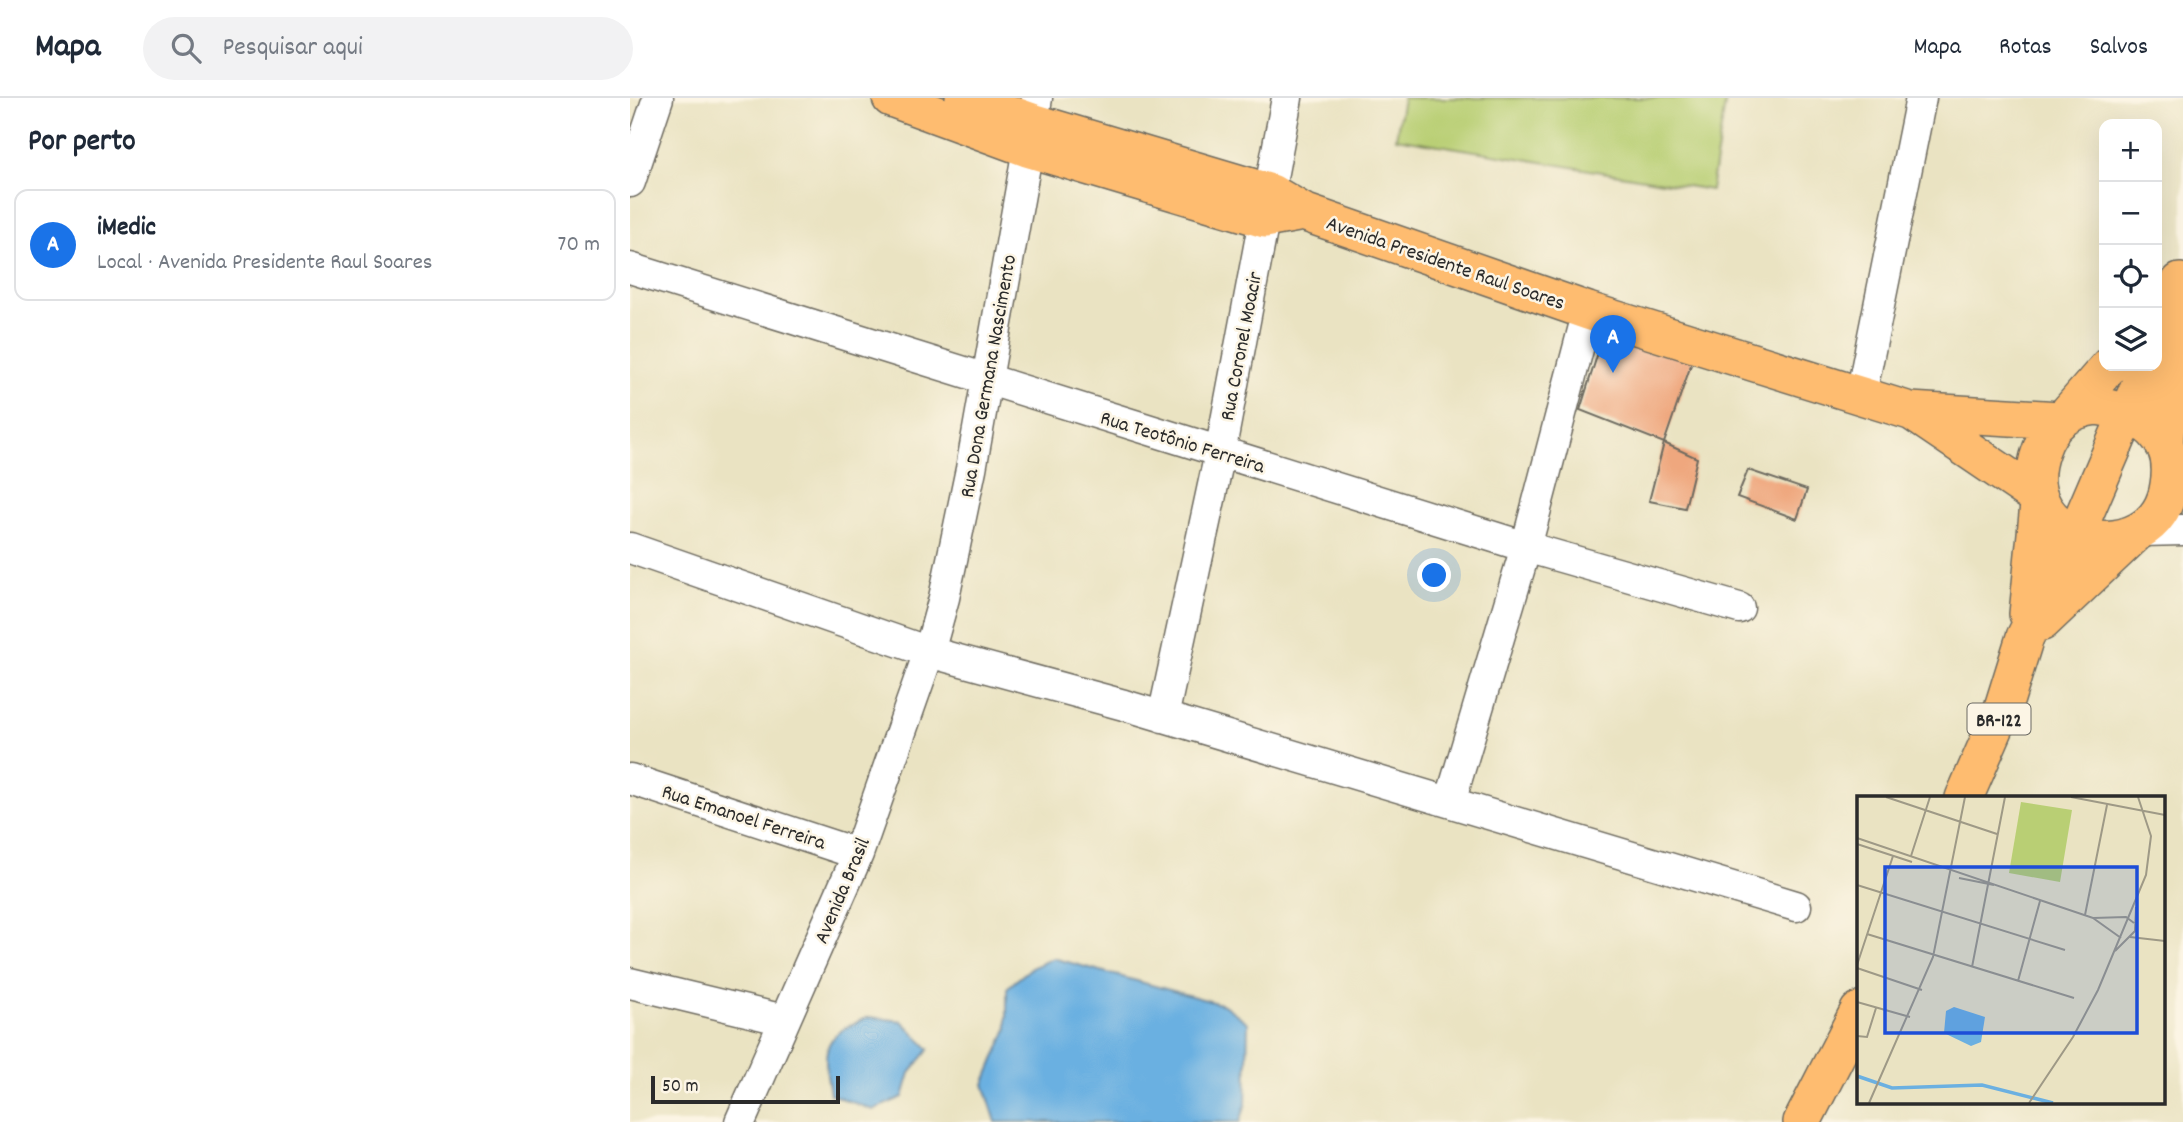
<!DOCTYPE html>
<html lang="pt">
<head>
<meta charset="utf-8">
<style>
	:root { --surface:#fff; --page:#f2f2f3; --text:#1f2937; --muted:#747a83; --line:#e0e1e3; --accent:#1a73e8 }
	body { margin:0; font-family:Dekko,sans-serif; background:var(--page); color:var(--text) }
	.controls { position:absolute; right:21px; top:21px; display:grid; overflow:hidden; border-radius:14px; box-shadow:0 7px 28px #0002 }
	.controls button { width:63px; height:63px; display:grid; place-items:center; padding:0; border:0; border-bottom:2px solid var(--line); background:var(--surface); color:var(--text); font:35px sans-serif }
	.scale { position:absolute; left:21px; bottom:18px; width:189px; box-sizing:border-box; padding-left:7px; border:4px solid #2b2b2b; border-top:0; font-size:19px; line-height:24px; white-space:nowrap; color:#2b2b2b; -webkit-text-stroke:5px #fcf5e5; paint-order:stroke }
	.you { position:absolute; left:805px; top:478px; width:24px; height:24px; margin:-18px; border:5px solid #fff; border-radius:50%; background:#1a73e8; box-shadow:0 0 0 10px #1a73e833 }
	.badge { display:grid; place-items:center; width:46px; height:46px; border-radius:50%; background:var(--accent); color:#fff; font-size:23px; font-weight:700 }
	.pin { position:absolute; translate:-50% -58px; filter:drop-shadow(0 2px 4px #0008) }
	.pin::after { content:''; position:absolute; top:37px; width:24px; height:21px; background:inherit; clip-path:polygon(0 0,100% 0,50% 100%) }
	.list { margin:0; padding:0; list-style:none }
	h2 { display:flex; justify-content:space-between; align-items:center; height:91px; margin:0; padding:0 28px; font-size:30px }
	h2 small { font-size:23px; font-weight:400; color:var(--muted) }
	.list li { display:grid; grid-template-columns:46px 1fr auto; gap:21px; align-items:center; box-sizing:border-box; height:112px; margin:0 14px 14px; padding:0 14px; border:2px solid var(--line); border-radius:14px }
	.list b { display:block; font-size:26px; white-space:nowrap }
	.list p { margin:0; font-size:23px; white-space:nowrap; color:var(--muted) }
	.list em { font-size:23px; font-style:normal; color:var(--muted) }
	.icon { flex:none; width:38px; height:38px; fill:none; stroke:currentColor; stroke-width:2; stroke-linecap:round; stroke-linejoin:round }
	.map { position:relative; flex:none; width:1553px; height:1024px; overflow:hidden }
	header { display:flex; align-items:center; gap:42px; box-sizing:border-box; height:98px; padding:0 35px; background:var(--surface); border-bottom:2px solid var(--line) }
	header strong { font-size:33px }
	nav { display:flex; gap:38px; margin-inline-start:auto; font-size:24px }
	.search { width:490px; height:63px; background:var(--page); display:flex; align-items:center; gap:18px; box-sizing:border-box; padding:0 24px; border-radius:38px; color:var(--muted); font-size:26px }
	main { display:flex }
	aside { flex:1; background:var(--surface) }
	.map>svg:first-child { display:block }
</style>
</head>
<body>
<header>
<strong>Mapa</strong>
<div class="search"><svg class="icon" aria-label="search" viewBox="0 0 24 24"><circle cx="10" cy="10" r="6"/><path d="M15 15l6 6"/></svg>Pesquisar aqui</div>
<nav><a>Mapa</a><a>Rotas</a><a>Salvos</a></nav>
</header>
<main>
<aside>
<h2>Por perto<small></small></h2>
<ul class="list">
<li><span class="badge">A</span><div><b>iMedic</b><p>Local · Avenida Presidente Raul Soares</p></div><em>70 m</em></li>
</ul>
</aside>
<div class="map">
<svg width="1553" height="1024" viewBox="0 0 1553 1024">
	<rect width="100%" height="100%" fill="#fcf5e5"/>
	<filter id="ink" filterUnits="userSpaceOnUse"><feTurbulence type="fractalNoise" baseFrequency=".0143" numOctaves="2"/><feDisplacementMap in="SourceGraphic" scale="14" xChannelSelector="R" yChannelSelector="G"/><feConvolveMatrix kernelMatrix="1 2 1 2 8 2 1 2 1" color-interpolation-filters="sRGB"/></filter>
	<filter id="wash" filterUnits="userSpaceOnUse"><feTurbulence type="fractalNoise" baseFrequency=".00686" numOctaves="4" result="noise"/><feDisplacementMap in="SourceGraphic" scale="28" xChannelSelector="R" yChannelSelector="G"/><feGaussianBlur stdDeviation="1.57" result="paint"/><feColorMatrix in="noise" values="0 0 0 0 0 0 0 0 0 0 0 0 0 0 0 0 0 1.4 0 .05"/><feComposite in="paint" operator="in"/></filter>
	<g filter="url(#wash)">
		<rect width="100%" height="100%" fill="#eae3c2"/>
		<path fill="#b9cf74" stroke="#727d50" stroke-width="2" d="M773,0H1096L1081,92L766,40Z"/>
		<path fill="#6bb0e1" stroke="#4b6e86" stroke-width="2" d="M423,860L594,907L618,925L616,1006L610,1024H366L354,986L377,931V890L401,870Z
			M239,919L272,923L299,951L280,975L273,999L243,1012L200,996C192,948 192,938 239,919Z"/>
		<g id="blocks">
			<path fill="#efa77e" d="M976,229L1065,255L1034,345L950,312Z
				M1034,345L1067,360L1055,410L1019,403Z
				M1118,372L1177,392L1167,421L1107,399Z"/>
		</g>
	</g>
	<g filter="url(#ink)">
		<use href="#blocks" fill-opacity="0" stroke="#6e6b60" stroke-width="2"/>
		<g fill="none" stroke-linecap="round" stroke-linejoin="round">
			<defs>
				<path id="minor" d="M0,84L28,0
					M0,170L896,449L1109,510
					M1231,297L1291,0
					M1511,433L1553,432
					M0,450L299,554L494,607L1166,808
					M533,619L590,355L657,0
					M0,681L228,756
					M820,704L896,449L958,213
					M0,885L154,922
					M110,1024L228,756L299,554L314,500L341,371L407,0"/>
				<path id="major" d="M261,0L397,50L635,121L673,114
					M334,0L402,24L641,95L673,114L958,213L1280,313L1430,322
					M1466,308C1496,312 1522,322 1536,350C1541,362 1541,375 1539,387C1527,477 1376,448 1411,352C1420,325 1439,311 1466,308Z
					M1281,313L1408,399
					M1439,314L1479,268
					M1534,347L1550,184
					M1398,516L1409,406
					M1412,524L1507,434
					M1334,700L1372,613L1395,539L1446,436L1518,268
					M1172,1024L1229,913"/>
			</defs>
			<use href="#minor" stroke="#6e6b60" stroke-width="33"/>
			<use href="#major" stroke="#6e6b60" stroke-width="40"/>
			<use href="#minor" stroke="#fff" stroke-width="30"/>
			<use href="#major" stroke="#febc70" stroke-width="37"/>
		</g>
	</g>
	<g text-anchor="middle" stroke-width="5" stroke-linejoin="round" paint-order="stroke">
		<rect fill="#fcf5e5" stroke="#6a6863" stroke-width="2" x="1337.5" y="605.5" width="63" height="31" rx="5"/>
		<g font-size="19" font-weight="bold" fill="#2b2b2b">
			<text x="1369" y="628">BR-122</text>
		</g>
		<g font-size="21" fill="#2b2b2b" stroke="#fcf5e5">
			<text transform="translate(816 164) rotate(19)" y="7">Avenida Presidente Raul Soares</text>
			<text transform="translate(610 248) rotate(-79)" y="7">Rua Coronel Moacir</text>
			<text transform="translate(357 278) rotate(-80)" y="7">Rua Dona Germana Nascimento</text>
			<text transform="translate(553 343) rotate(17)" y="7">Rua Teotônio Ferreira</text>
			<text transform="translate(114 718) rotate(18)" y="7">Rua Emanoel Ferreira</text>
			<text transform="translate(211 792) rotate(-67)" y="7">Avenida Brasil</text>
		</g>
	</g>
	<g transform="translate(1227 698)">
		<rect width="308" height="308" fill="#eae3c2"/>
		<path d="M164,6L215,14L203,86L152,77Z" fill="#b9cf74"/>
		<path d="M97,211L128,221L124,246L114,250L87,237L89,215Z" fill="#6bb0e1"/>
		<path fill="none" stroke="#6bb0e1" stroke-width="3.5" d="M0,280L35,292L125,289L196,307"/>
		<path fill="none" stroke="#9e9986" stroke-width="2" d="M29,1L140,38M214,1L308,19M0,42L236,122L269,121L277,127M0,48L55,66M54,60L73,1M102,82L137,89M0,89L208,154M228,119L250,9M236,122L264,142M10,138L217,202M273,141L308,145M258,155L278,135L279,111M0,169L36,60M115,171L148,1M0,172L65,194M161,185L183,105M0,206L53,221M0,240L10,241L19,212M12,307L76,161L108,1M172,307L216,241L241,194L289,79L294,40L281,1"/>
		<path fill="#1d4ed8" fill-opacity="0.15" stroke="#1d4ed8" stroke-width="3.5" d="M28,71H280V237H28Z"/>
		<rect width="308" height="308" fill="none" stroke="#2b2b2b" stroke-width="3.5"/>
	</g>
</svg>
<div class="controls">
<button>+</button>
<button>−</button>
<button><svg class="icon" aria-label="locate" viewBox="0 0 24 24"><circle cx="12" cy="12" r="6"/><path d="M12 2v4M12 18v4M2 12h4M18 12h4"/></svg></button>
<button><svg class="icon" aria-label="layers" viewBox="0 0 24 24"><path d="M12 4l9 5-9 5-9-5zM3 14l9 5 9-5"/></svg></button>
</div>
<div class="scale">50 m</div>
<div class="you"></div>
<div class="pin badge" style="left:983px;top:275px">A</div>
</div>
</main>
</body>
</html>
